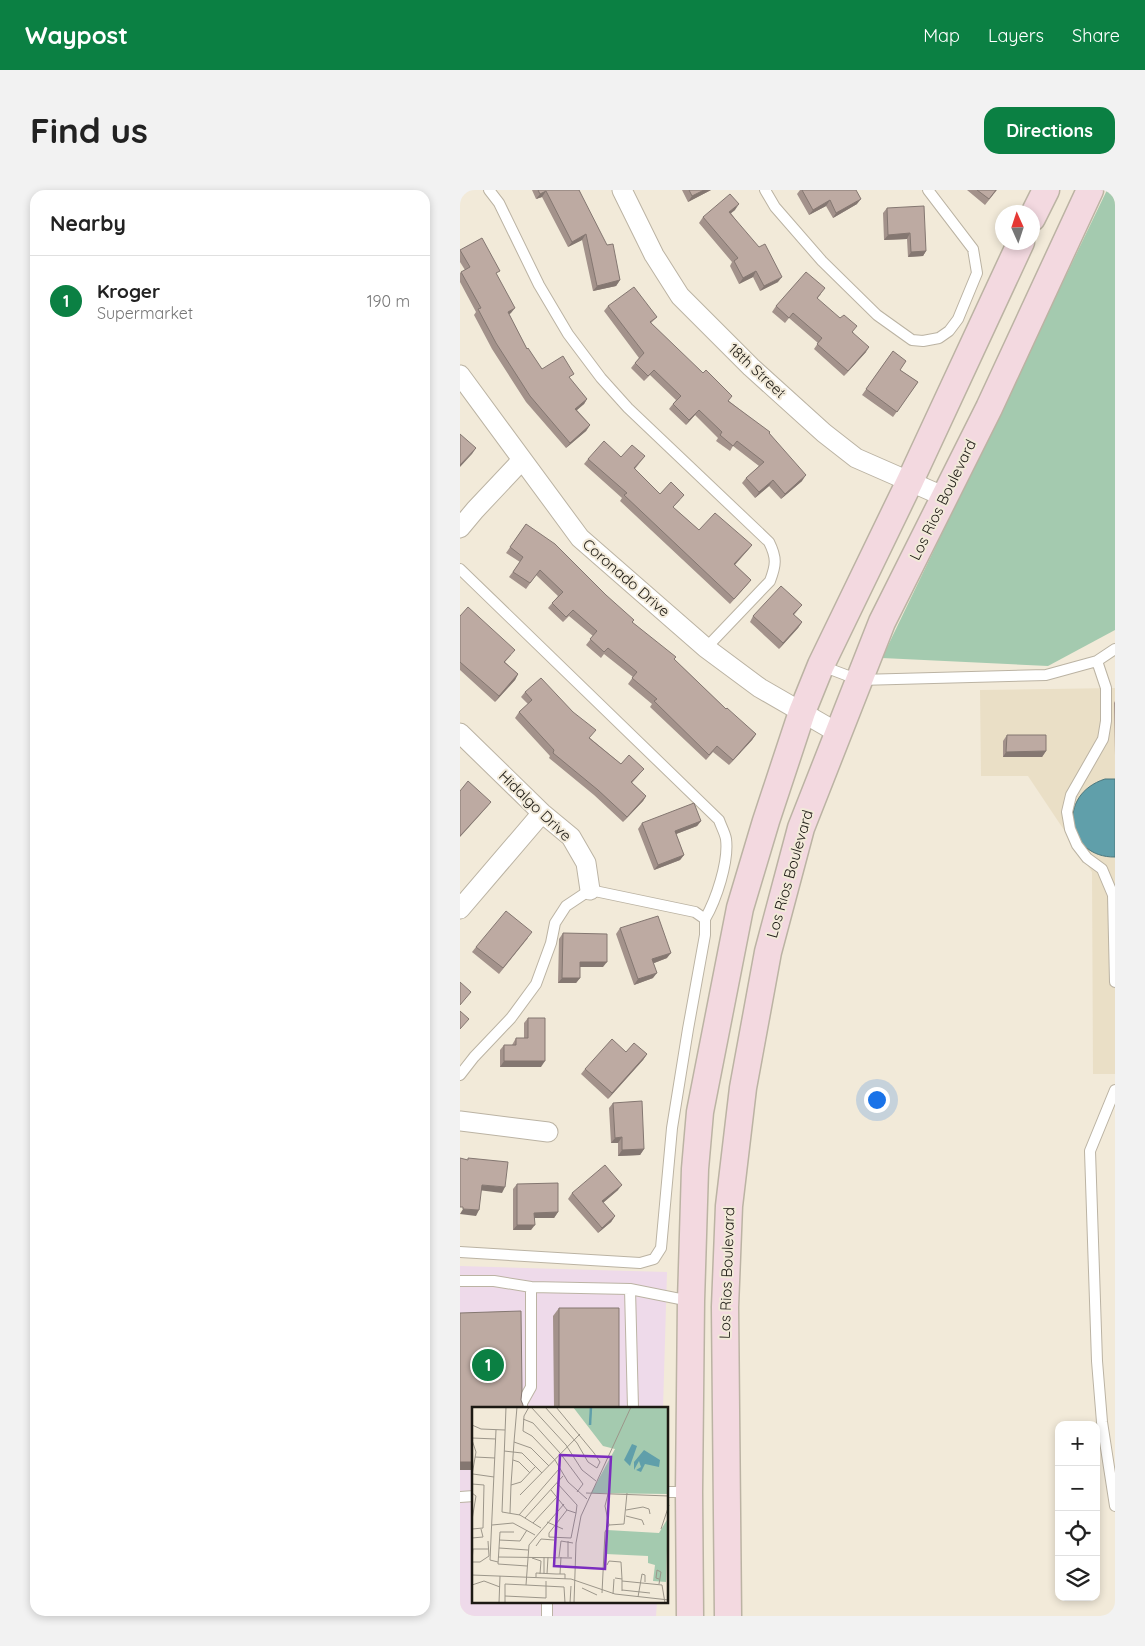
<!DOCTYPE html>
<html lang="en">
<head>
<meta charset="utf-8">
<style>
	:root { --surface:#fff; --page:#f2f2f2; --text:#222; --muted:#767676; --line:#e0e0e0; --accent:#0b8043 }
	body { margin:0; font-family:Quicksand,sans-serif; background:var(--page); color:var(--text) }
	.controls { position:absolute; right:15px; bottom:15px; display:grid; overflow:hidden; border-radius:10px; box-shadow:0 2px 8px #0003 }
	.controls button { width:45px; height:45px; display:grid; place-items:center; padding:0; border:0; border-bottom:1px solid var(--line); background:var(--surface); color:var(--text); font:25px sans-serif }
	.compass { position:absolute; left:535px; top:15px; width:45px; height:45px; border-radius:50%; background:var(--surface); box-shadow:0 2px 8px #0003; rotate:357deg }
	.you { position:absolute; left:416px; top:909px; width:18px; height:18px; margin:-12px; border:4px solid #fff; border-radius:50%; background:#1a73e8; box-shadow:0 0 0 8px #1a73e833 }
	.badge { display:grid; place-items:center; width:32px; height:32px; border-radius:50%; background:var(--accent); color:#fff; font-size:16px; font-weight:700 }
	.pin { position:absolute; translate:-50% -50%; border:2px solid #fff; box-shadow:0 1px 5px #0006 }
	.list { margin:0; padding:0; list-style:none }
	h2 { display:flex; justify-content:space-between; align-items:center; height:65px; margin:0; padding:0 20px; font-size:21px }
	h2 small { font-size:16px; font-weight:400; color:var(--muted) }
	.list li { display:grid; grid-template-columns:32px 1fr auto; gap:15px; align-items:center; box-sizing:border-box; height:90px; padding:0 20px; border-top:1px solid var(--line) }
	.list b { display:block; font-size:19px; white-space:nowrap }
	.list p { margin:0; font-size:16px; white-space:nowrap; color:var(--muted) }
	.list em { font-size:16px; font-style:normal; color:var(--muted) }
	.icon { flex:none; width:28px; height:28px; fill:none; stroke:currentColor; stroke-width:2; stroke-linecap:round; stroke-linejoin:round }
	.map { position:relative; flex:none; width:655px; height:1426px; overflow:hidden; border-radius:15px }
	header { display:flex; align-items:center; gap:30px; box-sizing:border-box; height:70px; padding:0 25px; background:var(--accent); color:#fff }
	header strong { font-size:24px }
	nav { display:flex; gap:28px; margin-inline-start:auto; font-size:18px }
	.intro { display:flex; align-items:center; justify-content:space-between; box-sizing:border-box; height:120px; padding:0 30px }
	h1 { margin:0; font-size:35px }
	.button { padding:12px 22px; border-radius:15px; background:var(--accent); color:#fff; font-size:18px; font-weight:700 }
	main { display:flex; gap:30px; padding:0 30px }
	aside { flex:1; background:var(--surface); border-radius:15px; box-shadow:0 2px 8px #0003 }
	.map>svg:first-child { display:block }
</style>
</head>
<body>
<header>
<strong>Waypost</strong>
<nav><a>Map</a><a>Layers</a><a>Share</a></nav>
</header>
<div class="intro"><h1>Find us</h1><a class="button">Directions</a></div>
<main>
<aside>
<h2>Nearby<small></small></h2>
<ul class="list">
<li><span class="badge">1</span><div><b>Kroger</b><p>Supermarket</p></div><em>190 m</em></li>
</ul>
</aside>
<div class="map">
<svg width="655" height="1426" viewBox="0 0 655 1426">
	<rect width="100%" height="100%" fill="#f2ead9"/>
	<path fill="#eedaea" d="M0,1076L207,1082L203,1218H14V1412H197L196,1426H0Z"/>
	<path fill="#eadfc6" d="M655,498V884H633L632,682L568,586H521L520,500Z"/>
	<path fill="#a4caaf" d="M647,0H655V440L588,476L422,468Z"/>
	<path fill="#609faa" stroke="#4c777d" d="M645,589H655V667C607,668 595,605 645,589Z"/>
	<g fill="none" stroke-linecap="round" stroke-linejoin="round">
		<defs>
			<path id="service" d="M29,0L39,13L79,95L108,144L141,188L168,218L309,352C317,368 316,375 310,391L246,458
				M305,0L315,17L362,71L417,125L452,150L463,151L479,148L489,141L498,129L517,83L513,59L468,0
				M0,379L259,630C261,636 265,643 266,649C269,672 256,710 245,729
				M637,471L646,498V531L643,549L611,605L607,622L610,639L617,655L627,668L642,679L653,705L655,792
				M362,476L399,490L586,485L637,471L655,459
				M0,885L14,867L51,828L76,794L91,753L95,733L106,716L130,700L235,722L245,729V745L228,839L212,938L201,1058L194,1069L180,1073L0,1062
				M655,900L630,961L637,1171L642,1232L655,1316
				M0,1091H34L71,1097
				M170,1099L173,1218
				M62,1218V1213L71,1197V1097L170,1099L230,1111
				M208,1302H229
				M0,1307L14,1306
				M87,1426V1412"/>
			<path id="minor" d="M162,0L194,65L220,106L291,177L364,243L396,268L485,307
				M0,185L120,348L246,458L300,498L378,543
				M0,338L15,320L62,270
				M0,543L82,623L111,647L126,673L130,700
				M0,719L82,623
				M0,931L88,942"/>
			<path id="secondary" d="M572,28L586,0
				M230,1426L229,1302L231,1111L235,979L240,922L280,718L306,631L342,522L361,475L450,291L561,52
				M268,1426L265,1117L269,1016L283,898L308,762L341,638L422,432L529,218L630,0"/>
		</defs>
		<use href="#service" stroke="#bbb3a3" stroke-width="12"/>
		<use href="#minor" stroke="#bbb3a3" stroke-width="21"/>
		<use href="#secondary" stroke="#bbb3a3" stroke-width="29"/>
		<use href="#service" stroke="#fff" stroke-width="10"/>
		<use href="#minor" stroke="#fff" stroke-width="19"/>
		<use href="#secondary" stroke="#f3d9e0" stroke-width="26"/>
	</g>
	<path fill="#a3928b" d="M72,0H119L160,90L156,96L133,101L122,50L108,57L82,7L76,9Z
		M222,0H251L228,12Z
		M340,0H396L397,14L373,28L366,16L349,25L337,4Z
		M507,0H537L525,15Z
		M427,18L466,61L463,66L448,67L447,49L424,50L423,23Z
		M275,20L271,23L318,92L300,101L293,87L279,94L270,76L272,72L239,33L243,27Z
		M0,60L37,85L51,123L49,124L67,159L82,179L110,189L127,209L124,214L117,220L130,235L126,241L106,258L66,212L32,159L14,125L16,122L0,92V83L5,80L0,72Z
		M361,104L357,109L393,142L406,162L384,186L354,159L358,153L329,128L325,133L312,122L316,116Z
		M148,116L197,127L191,133L269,211L309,243L342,291L321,309L309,296L295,308L282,293L286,288L299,276L273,256L270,261L256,251L258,248L235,225L226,235L209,219L216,210L190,185L184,191L171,178L179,168L144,121Z
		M433,161L440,180L458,192L433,227L402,205Z
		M185,266L175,279L200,304L220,310L213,317L239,340L292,355L275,375L291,390L287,395L270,414L160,311L162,308L124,274L128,269Z
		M66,334L172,432L214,469L266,519L296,544L292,550L269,575L253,562L246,570L190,517L192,514L168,494L173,487L144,464L141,468L126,455L133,446L109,426L103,432L88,418L98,406L76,385L66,399L49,387L60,372L46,363Z
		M342,415L334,425L342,432L338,438L319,459L290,432L293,426Z
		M0,426L51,465L45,472L58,484L55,490L35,512L0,480Z
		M65,502L130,548L161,574L184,579L172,593L186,606L183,611L163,632L134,605L89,568L90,566L55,528L59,522L68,514L61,507Z
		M655,511V565L654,513Z
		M547,545L586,561L582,567H543V551Z
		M241,631L237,636L216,644L224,665L220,670L194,680L178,639L182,633Z
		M160,738L207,768L194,773L193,788L174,795L156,744Z
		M103,743L143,777H120V788L116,793H98L99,749Z
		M68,748L39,784L12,762L16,757Z
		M68,828L81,877H40V860L44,855H52L56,848H64V833Z
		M166,862L187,864L183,870L148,909L121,884L125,879Z
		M153,913L184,959L180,965L158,966V953H151L149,918Z
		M57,994L98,1022L94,1028H74L71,1040H53V999Z
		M158,1000L143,1013L155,1026L151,1032L138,1043L108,1009L112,1003Z
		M99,1118L159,1218H94L93,1126Z"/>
	<path fill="#847771" d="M244,0H251L228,12L232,6Z
		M86,1L82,7L76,9L80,4Z
		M401,9L397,14L373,28L376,23Z
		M370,10L366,16L349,25L353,20Z
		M279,14L275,20L266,27L269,22Z
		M450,43L447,49L424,50L428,45Z
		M126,44L122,50L108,57L112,52Z
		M466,61L463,66L448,67L451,62Z
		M296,81L293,87L279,94L283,88Z
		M322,87L318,92L300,101L304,96Z
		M160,90L156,96L133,101L137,96Z
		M55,118L51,123L44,127L48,122Z
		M409,157L406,162L384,186L388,181Z
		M127,209L124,214L112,224L115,219Z
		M239,220L235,225L226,235L229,230Z
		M130,235L126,241L106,258L110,253Z
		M16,258L12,264L0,277V275Z
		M346,285L342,291L321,309L325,304Z
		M313,290L309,296L295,308L299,302Z
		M292,355L288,360L270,380L274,374Z
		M342,432L338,438L319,459L323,453Z
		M58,484L55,490L35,512L39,506Z
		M296,544L292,550L269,575L273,570Z
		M586,561L582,567H543L546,562Z
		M186,606L183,611L163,632L167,627Z
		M31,612L27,617L0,647V646Z
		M241,631L237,636L211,646L215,641Z
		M224,665L220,670L194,680L198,675Z
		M211,763L207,768L189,775L192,769Z
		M120,772H147L143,777H116Z
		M197,783L193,788L174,795L178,789Z
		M102,788H120L116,793H98Z
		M187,864L183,870L148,909L152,903Z
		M44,871H85L81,877H40Z
		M162,947L158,953H151L155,948Z
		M184,959L180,965L158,966L162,960Z
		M22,995L45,997L42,1003L18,1000Z
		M162,995L158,1000L138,1017L142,1011Z
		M3,1019L19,1020L16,1026L0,1024Z
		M98,1022L94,1028H71L74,1023Z
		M155,1026L151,1032L138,1043L142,1038Z
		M57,1035H75L71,1040H53Z
		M0,1272H14V1280H0Z"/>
	<path fill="#bdaaa2" stroke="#847771" d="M78,0H119L147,55L153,54L160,90L137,96L126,44L112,52L86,1L80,4Z
		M229,0H244L232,6Z
		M342,0H396L401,9L376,23L370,10L353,20Z
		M517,0H536L529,9Z
		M270,4L279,14L269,22L299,57L305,54L322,87L304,96L296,81L283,88L274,71L278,68L243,27Z
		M464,16L466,61L451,62L450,43L428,45L427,18Z
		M22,48L40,81L36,83L55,118L48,122L67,159L68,158L82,179L103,166L114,184L109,187L127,209L115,219L130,235L110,253L70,206L36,153L18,119L21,118L1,82L10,77L0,60Z
		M346,82L365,98L357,108L380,128L384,125L397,136L392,142L409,157L388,181L357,154L362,148L333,123L329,128L316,116Z
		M174,97L197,127L190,132L243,183L246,180L272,206L268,211L310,242L309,243L346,285L325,304L313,290L299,302L286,288L304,272L277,251L273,256L260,245L262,242L239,220L229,230L213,214L221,206L194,180L188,186L175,173L184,163L148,116Z
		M433,161L446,171L440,180L458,192L437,222L406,199Z
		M0,244L16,258L0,275Z
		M144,251L161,267L172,255L185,266L174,278L200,304L211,292L224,305L213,317L239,340L255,323L292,355L274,374L291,390L274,409L164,305L167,303L128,269Z
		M66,334L95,354L146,405L174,430L172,432L216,467L214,469L266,519L267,518L296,544L273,570L257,556L249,565L194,511L197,509L172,488L177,482L148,458L144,462L130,449L137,441L113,420L106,427L92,413L103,402L80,380L70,393L53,382L63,367L50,357Z
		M321,396L342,415L333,424L342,432L323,453L293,426Z
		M8,417L55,460L44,472L58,484L39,506L0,472V426Z
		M81,488L113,522L136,540L129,548L161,574L169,565L184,579L171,592L186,606L167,627L138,600L93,563L94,560L59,522L72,510L65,502Z
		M547,545H586V561L546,562Z
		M8,591L31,612L0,646V601Z
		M234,613L241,631L215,641L224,665L198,675L182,633Z
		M46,721L72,742L43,778L16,757Z
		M198,726L211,763L192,769L197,783L178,789L160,738Z
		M103,743L147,744V772H120V788H102Z
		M0,792L11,802L0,815Z
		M0,821L9,829L0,839Z
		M68,828H85V871H44V855H56V848H68Z
		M152,849L166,862L174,853L187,864L152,903L125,879Z
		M182,911L184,959L162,960V947L155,948L153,913Z
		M0,968L8,970V968L48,972L45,997L22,995L19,1020L3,1019V1017H0Z
		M145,975L162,995L142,1011L155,1026L142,1038L112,1003Z
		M98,993V1022L74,1023L75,1035H57V994Z
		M99,1118H159V1218H99Z
		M61,1121L62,1200L61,1210L63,1215V1218H14V1272H0V1123Z"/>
	<g text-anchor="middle" stroke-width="4" stroke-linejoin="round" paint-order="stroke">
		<g font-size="15" fill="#1c1913" stroke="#f2ead9">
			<text transform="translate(297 181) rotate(43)" y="5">18th Street</text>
			<text transform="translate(483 310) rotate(-64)" y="5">Los Rios Boulevard</text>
			<text transform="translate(166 388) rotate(41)" y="5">Coronado Drive</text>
			<text transform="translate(75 616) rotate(44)" y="5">Hidalgo Drive</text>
			<text transform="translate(330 684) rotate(-74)" y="5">Los Rios Boulevard</text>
			<text transform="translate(267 1083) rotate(-88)" y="5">Los Rios Boulevard</text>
		</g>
	</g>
	<g transform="translate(12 1217)">
		<rect width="196" height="196" fill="#f2ead9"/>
		<path d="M101,0H196V87L119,86L143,42L131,39ZM196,111L194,175L181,174L183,158L176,156V149L134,147L135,123L187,126Z" fill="#a4caaf"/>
		<path d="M160,37L165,39L158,59L152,53ZM172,43L188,53L187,60L173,57L169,65L164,63L169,60L167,54L162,63V55Z" fill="#609faa"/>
		<path fill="none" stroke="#609faa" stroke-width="2.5" d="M118,18L119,0"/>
		<path fill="none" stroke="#9c968a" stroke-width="1" d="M34,0L30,105L48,108L69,121M57,0L52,9L51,24L60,29L83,53L96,75L115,92M59,0L94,38L110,63L124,74M73,0L105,36L116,55L125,61L128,55L122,46L84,0M51,12L61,16L88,46L111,77L105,85M0,18L9,22L33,23M24,23L18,153L26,155M0,31L24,32M0,33L4,45L0,68M42,35L45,0M32,44L50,46L70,66M3,50L23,51M41,53L47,55L58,66M63,60L49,75L39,78L42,35L59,41L77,59M1,67L22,70M85,76L105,98L104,106M0,77L12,78L11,121L0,122M79,83L95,103M0,86L4,89L0,113M114,86L197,89M136,87L133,99L137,118M48,88L108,27M92,97L57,138L54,178L92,180L93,196M95,103L104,106L99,131L77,130V126ZM154,103L171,100L177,102L178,107M38,106L39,78M47,108L87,62M154,109L170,113L172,118M53,111L91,69M75,115L91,122M61,116L85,90M20,118L41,116L63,128M189,122L197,98M42,125H28L26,157L55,159M0,131L11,130L9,122M27,133L48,134L55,123M64,139L69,132L82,133M27,141L56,143M0,142H16M1,142L0,155H8L17,149L16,134M26,150L100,151M87,150L89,134L101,136M96,150V134M60,151L69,154L68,167M135,158L137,154L149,155L150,172M72,167V150M75,167L76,150M88,167L89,150M0,168L99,172L143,187L197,193M64,170V166L84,167H93V172M143,171L150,172V184M150,174L190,178L193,196M187,177L189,165L185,163L184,171L187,172M0,178L12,174L28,180M110,181L125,188M150,183L178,186M130,186L133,125L137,118L152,117L155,86M141,187L142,172M33,189L74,191V174M166,190L170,167L173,168V175M27,196L28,169M33,196V177L54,178M98,196L99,179M102,196L104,136L109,109L159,0"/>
		<path fill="#7b2cbf" fill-opacity="0.15" stroke="#7b2cbf" stroke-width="2.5" d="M88,48L139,50L133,162L82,159Z"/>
		<rect width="196" height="196" fill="none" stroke="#1c1913" stroke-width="2.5"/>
	</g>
</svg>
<div class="controls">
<button>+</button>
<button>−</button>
<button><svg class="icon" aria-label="locate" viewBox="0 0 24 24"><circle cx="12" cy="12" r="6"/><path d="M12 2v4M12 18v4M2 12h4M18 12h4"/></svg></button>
<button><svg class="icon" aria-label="layers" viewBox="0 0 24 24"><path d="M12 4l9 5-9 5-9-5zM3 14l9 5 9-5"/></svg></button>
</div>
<svg class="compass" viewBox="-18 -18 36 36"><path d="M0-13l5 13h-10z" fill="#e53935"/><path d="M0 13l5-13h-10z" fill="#767676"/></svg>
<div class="you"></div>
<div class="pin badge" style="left:28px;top:1175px">1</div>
</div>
</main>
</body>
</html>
